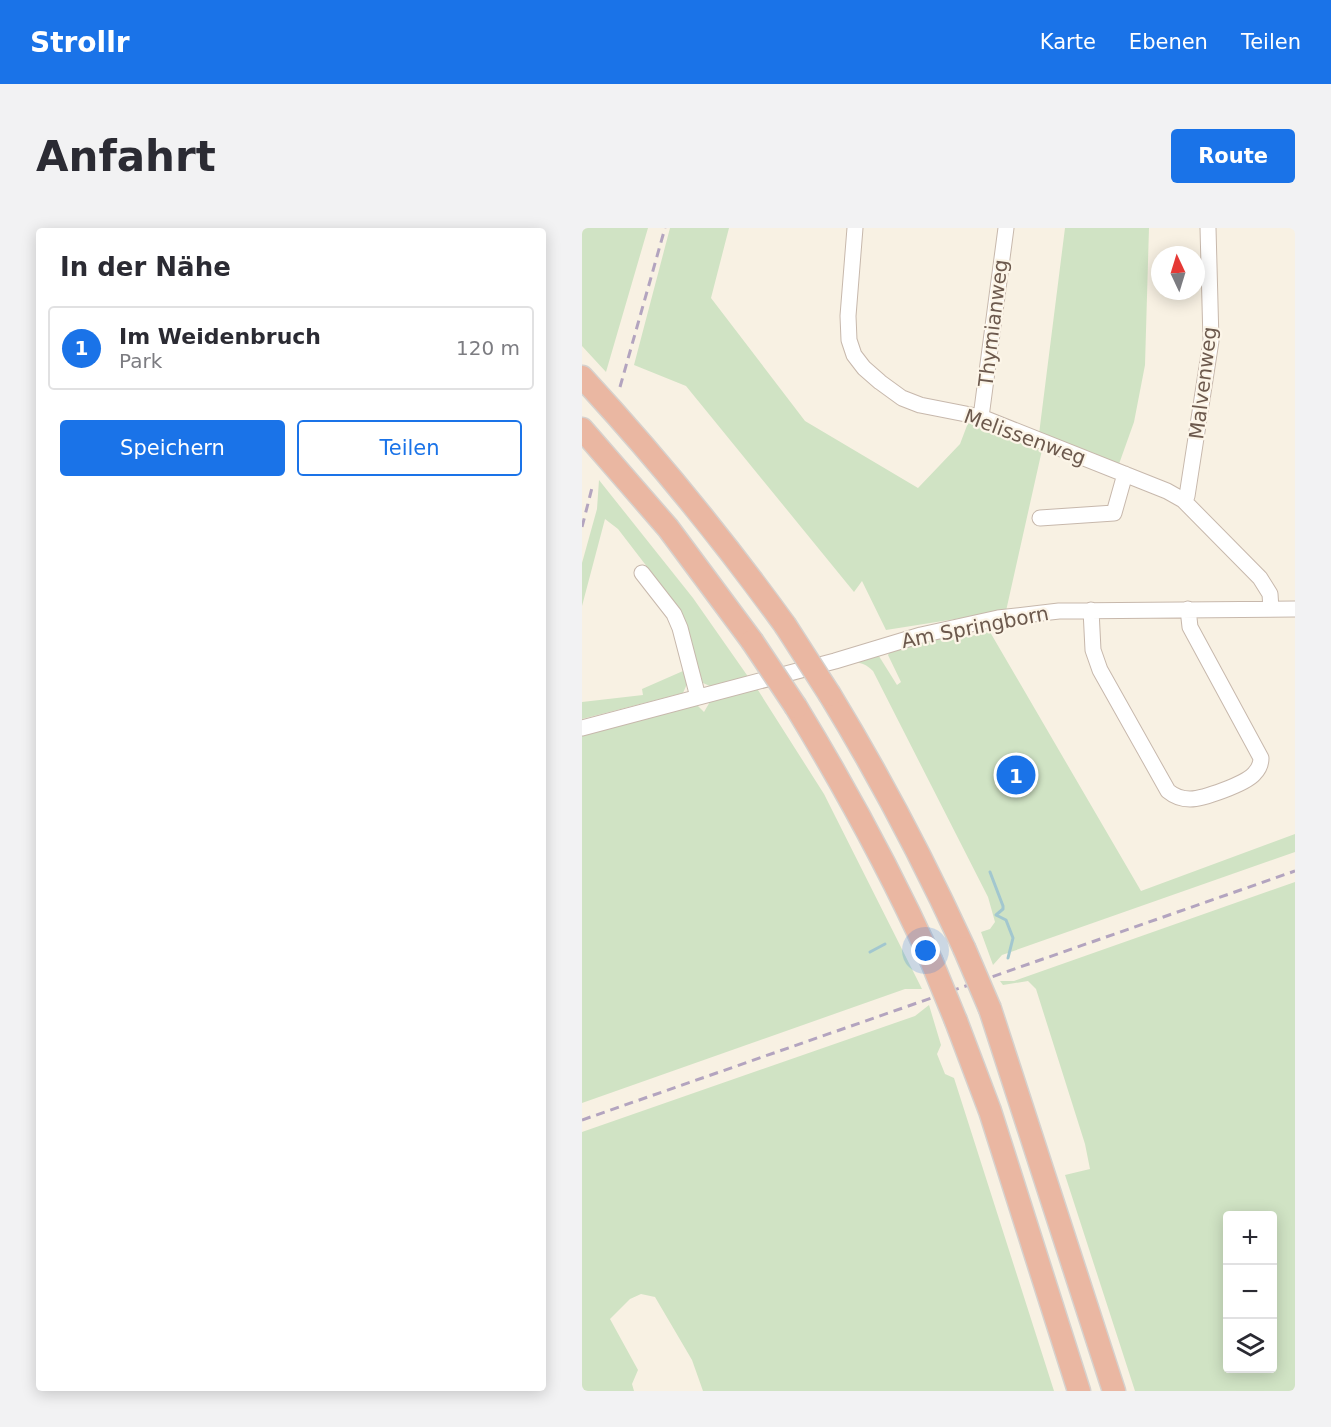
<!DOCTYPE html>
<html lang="de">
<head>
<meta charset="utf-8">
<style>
	:root { --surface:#fff; --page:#f2f2f3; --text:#2b2b33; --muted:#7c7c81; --line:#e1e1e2; --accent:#1a73e8 }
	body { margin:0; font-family:"DejaVu Sans",sans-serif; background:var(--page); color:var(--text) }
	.controls { position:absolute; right:18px; bottom:18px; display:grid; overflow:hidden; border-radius:6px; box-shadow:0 3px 15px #0003 }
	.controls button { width:54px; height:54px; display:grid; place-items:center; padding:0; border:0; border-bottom:2px solid var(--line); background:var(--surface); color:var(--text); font:30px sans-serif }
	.compass { position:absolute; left:569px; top:18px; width:54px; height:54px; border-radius:50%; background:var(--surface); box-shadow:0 3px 15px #0003; rotate:356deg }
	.you { position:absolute; left:344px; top:723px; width:21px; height:21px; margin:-15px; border:4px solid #fff; border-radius:50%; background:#1a73e8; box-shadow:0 0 0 9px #1a73e833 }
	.badge { display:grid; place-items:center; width:39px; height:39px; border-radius:50%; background:var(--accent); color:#fff; font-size:20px; font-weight:700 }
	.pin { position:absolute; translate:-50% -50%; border:3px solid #fff; box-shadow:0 2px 6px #0006 }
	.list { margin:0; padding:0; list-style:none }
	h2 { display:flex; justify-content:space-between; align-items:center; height:78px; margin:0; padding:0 24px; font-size:26px }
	h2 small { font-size:20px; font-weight:400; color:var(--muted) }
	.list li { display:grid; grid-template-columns:39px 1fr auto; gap:18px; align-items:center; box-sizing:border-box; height:84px; margin:0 12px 12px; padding:0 12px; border:2px solid var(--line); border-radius:6px }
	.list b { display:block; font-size:22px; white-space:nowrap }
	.list p { margin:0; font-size:20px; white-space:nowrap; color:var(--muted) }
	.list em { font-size:20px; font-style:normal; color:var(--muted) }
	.actions { display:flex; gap:12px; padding:18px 24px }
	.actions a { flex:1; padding:14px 0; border:2px solid var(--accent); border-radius:6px; text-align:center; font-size:21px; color:var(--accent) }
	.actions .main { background:var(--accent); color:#fff }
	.icon { flex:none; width:33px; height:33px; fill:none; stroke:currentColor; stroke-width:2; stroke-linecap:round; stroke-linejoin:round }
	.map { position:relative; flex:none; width:713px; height:1163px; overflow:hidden; border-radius:6px }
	header { display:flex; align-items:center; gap:36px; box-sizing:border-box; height:84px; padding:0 30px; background:var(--accent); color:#fff }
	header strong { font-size:28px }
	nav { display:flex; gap:33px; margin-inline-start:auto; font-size:21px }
	.intro { display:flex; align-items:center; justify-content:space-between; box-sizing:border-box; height:144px; padding:0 36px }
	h1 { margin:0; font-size:42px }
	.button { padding:15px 27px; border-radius:6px; background:var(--accent); color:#fff; font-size:21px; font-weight:700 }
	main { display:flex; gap:36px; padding:0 36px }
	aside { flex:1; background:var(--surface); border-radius:6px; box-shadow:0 3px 15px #0003 }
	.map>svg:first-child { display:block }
</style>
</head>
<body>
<header>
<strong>Strollr</strong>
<nav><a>Karte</a><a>Ebenen</a><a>Teilen</a></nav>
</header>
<div class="intro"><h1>Anfahrt</h1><a class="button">Route</a></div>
<main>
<aside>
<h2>In der Nähe<small></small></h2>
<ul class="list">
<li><span class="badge">1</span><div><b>Im Weidenbruch</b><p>Park</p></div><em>120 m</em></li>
</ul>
<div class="actions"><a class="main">Speichern</a><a>Teilen</a></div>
</aside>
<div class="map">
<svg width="713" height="1163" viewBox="0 0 713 1163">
	<rect width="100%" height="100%" fill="#f8f1e3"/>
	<path fill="#d0e3c4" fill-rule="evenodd" d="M0,0H66L24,144L0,118Z
		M88,0H147L129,70L223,193L336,260L378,216L386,195L460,222L424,383L304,402L280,353L272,364L104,158L52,137Z
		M483,0H567L563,137L552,194L537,236L457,206Z
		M17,252L111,370L167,450L130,459L121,455L99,383L36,301L23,291L0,378V335L15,281Z
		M408,404L559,663L713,606V624L420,727L411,737L399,704L408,701L413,694L406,669L291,443C278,431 273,435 257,438L295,425L315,457L319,454L306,427L310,420L364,406L369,412Z
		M101,443L105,456L101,465L0,491V474L61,467L60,461Z
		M174,459L242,566L340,761H323L0,875V508L114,476L122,484L129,472Z
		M713,654V1163H553L483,947L508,941L503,916L454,761L446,753L421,757L418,753H432ZM646,988H690V1140H646Z
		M347,777L359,817L355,826L363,846L372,850L472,1163H121L110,1132L73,1069L59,1066L48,1071L28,1091L56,1142L50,1156L52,1163H0V904L333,788Z"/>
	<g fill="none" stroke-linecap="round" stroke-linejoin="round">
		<path stroke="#a2c7cf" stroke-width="3" d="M408,644L421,678V681L414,687L424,692L431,710L426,730
			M288,724L303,716"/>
		<defs>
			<path id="minor" d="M273,0L266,88L267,112L272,127L282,140L298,154L320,170L338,177L399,189L585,263L601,272L678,350L688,366L689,381
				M399,189L424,0
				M601,272L605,268L629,113L626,0
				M458,290L532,285L543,246
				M60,345L92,386L98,400L116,469
				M509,382L511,422L518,442L586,563C592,568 599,571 608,571C621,571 663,556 672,546C677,541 679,536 679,530L608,399L606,381
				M0,500L253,433L339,407L416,390L477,383L713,381"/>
			<path id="highway" d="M0,149C73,228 140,310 203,397
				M0,201L86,300L170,413
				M248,467C298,549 342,633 382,720
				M214,479C264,561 309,644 349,732
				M408,781L532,1163
				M374,793L408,883L497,1163"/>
		</defs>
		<use href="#minor" stroke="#c7b8ac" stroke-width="17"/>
		<use href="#highway" stroke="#d6d1cd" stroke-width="25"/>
		<use href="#minor" stroke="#fff" stroke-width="15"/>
		<use href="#highway" stroke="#eab7a2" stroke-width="22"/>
		<path stroke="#b3a4bf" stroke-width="3" stroke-dasharray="9 6" stroke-linecap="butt" d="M38,159L83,0
			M0,299L11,256
			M0,892L713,643"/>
		<defs>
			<path id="highway-bridge" d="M203,397L248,467
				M170,413L214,479
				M382,720L408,781
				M349,732L374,793"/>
		</defs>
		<use href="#highway-bridge" stroke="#d6d1cd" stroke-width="25" stroke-linecap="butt"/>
		<use href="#highway-bridge" stroke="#eab7a2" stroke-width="22"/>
	</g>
	<g text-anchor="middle" stroke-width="4.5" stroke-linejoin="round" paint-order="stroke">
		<g font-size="20" fill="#6c594d" stroke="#fcf5e8">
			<text transform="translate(411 95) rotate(-83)" y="7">Thymianweg</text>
			<text transform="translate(621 155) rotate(-83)" y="7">Malvenweg</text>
			<text transform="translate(443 209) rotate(20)" y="7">Melissenweg</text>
			<text transform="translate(393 399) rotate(-11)" y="7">Am Springborn</text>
		</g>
	</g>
</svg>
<div class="controls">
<button>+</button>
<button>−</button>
<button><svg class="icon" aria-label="layers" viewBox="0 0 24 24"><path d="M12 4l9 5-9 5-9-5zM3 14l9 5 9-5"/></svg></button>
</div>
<svg class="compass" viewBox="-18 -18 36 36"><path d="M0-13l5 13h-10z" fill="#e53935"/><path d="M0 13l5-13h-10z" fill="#7c7c81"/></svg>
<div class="you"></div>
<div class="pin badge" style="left:434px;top:547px">1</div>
</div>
</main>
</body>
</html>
